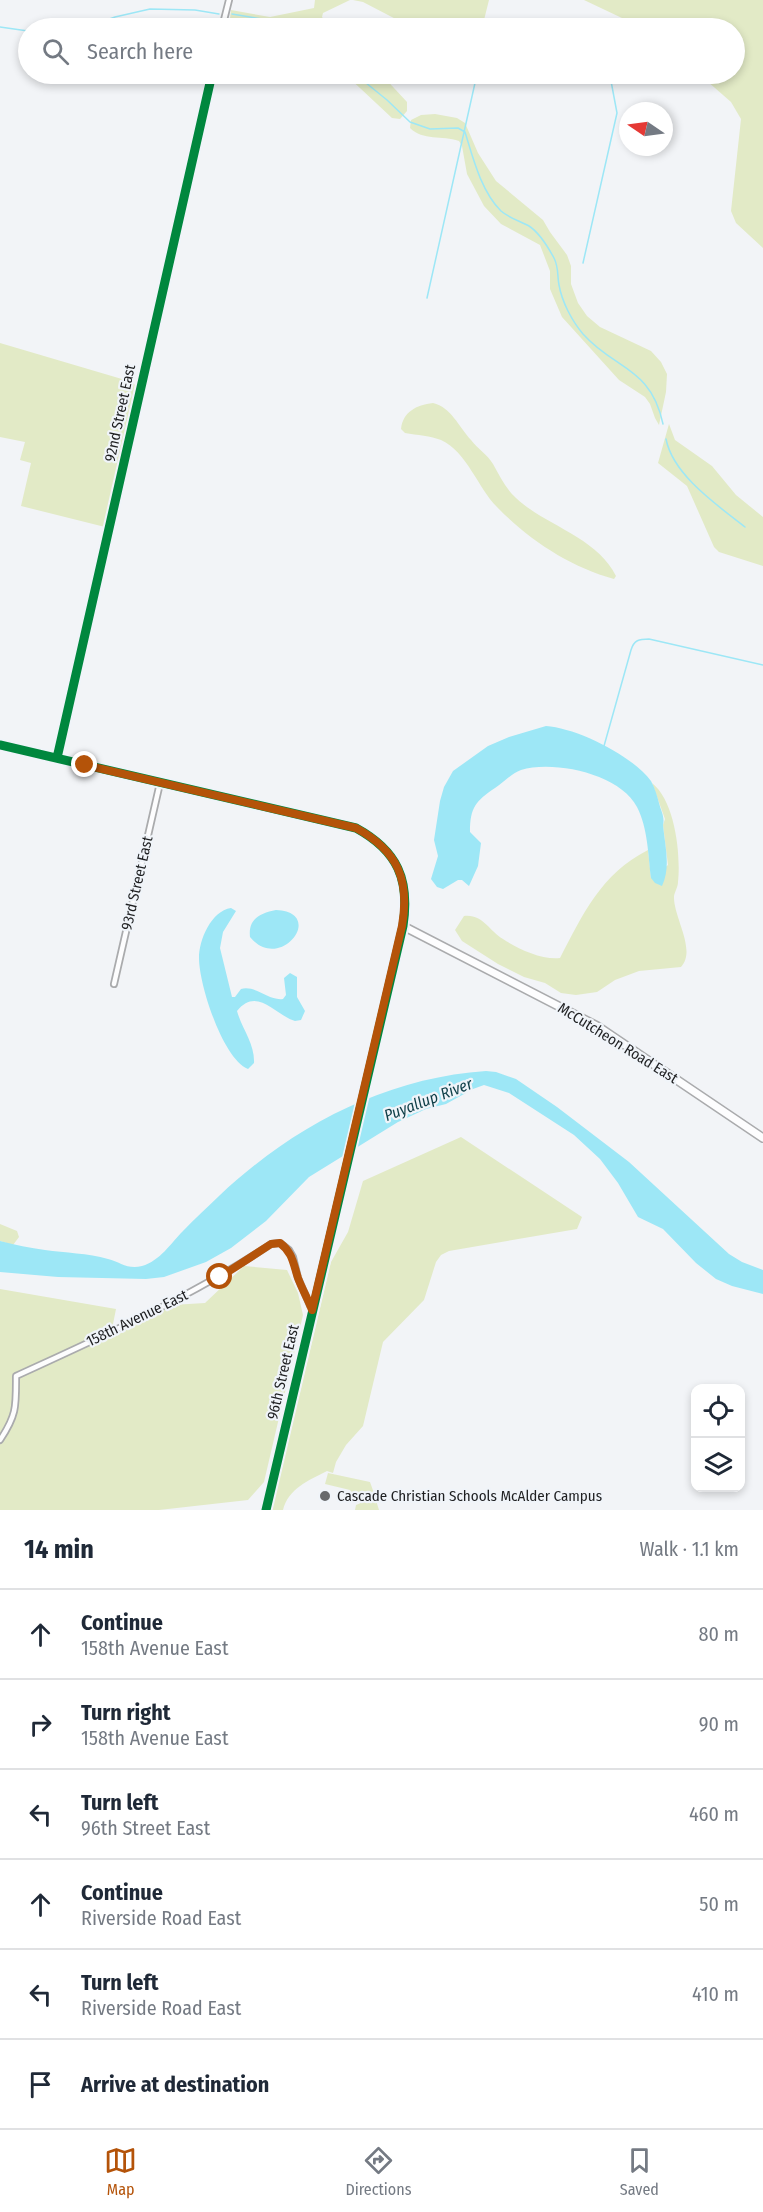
<!DOCTYPE html>
<html lang="en">
<head>
<meta charset="utf-8">
<style>
	:root { --surface:#fff; --page:#f2f2f3; --text:#1f2937; --muted:#747a83; --line:#e0e1e3; --accent:#b45309 }
	body { margin:0; font-family:"Fira Sans Condensed",sans-serif; background:var(--page); color:var(--text) }
	.controls { position:absolute; right:18px; bottom:18px; display:grid; overflow:hidden; border-radius:12px; box-shadow:0 3px 9px #0003 }
	.controls button { width:54px; height:54px; display:grid; place-items:center; padding:0; border:0; border-bottom:2px solid var(--line); background:var(--surface); color:var(--text); font:30px sans-serif }
	.compass { position:absolute; left:619px; top:102px; width:54px; height:54px; border-radius:50%; background:var(--surface); box-shadow:0 3px 9px #0003; rotate:283deg }
	.stop { position:absolute; width:18px; height:18px; margin:-14px; border:4px solid #b45309; border-radius:50%; background:#fff }
	.stop.end { background:#b45309; border-color:#fff; box-shadow:0 2px 6px #0008 }
	.list { margin:0; padding:0; list-style:none }
	h2 { display:flex; justify-content:space-between; align-items:center; height:78px; margin:0; padding:0 24px; font-size:26px }
	h2 small { font-size:20px; font-weight:400; color:var(--muted) }
	.list li { display:grid; grid-template-columns:39px 1fr auto; gap:18px; align-items:center; box-sizing:border-box; height:90px; padding:0 24px; border-top:2px solid var(--line) }
	.list b { display:block; font-size:22px; white-space:nowrap }
	.list p { margin:0; font-size:20px; white-space:nowrap; color:var(--muted) }
	.list em { font-size:20px; font-style:normal; color:var(--muted) }
	.icon { flex:none; width:33px; height:33px; fill:none; stroke:currentColor; stroke-width:2; stroke-linecap:round; stroke-linejoin:round }
	.map { position:relative; flex:none; width:763px; height:1510px; overflow:hidden }
	.search { position:absolute; background:var(--surface); box-shadow:0 3px 9px #0003; left:18px; right:18px; top:18px; height:66px; display:flex; align-items:center; gap:15px; box-sizing:border-box; padding:0 21px; border-radius:33px; color:var(--muted); font-size:22px }
	.sheet { height:618px; background:var(--surface) }
	nav { display:flex; justify-content:space-around; align-items:center; box-sizing:border-box; height:84px; border-top:2px solid var(--line); background:var(--surface); font-size:16px; color:var(--muted) }
	nav a { display:grid; justify-items:center; gap:3px }
	nav .on { color:var(--accent) }
	.map>svg:first-child { display:block }
</style>
</head>
<body>
<div class="map">
<svg width="763" height="1510" viewBox="0 0 763 1510">
	<rect width="100%" height="100%" fill="#f2f4f7"/>
	<path fill="#e2eac6" d="M315,0H350L323,13L322,17L330,28H261L247,23L230,19L231,10L270,17L314,8Z
		M353,0H489L482,28H413L363,2Z
		M584,0H763V248L736,223L731,211L741,119L731,102L699,74H734V28H643Z
		M345,74H381L407,102V111L400,119L392,118Z
		M435,114L457,118L465,123L478,153L496,181L543,220L550,232L567,255L571,266V284L578,303L587,316L600,327L651,351L661,362L667,374L666,392L659,425L655,418L650,404L645,397L619,380L562,317L550,289V271L540,245L501,224L484,206L467,174L462,146L459,141C442,135 423,141 410,128L411,120L421,115Z
		M0,343L132,382L135,385L105,527L21,506L31,463L20,460L25,442L0,437Z
		M433,403C451,407 459,427 471,440C478,449 487,454 493,464C500,476 505,488 516,498C546,526 597,537 616,576L614,579C570,567 529,540 497,507C478,488 467,452 441,440C431,436 417,435 405,433L401,429C403,412 416,405 433,403Z
		M669,424L675,440L712,466L736,495L763,517V566L719,552L714,547L687,486L658,463Z
		M652,783C675,801 681,854 678,882C678,887 675,891 674,896C673,917 697,950 681,967L639,971L615,980L597,992L576,995L561,993L545,983L524,977L498,964L462,941L455,930L464,916C483,914 489,931 503,939C518,949 542,960 560,958C583,914 601,874 648,850L651,878L668,865L663,825L665,819Z
		M461,1137L582,1217L577,1229L449,1251L441,1255L436,1262L424,1300L383,1342L363,1426L346,1445L336,1462L333,1473L327,1471C309,1480 288,1489 283,1510H272L331,1262L348,1232L363,1181Z
		M0,1224L17,1231L19,1237L13,1245L0,1241Z
		M244,1266L287,1270L298,1293L303,1315L264,1482L248,1500L159,1510H0V1289L116,1309L110,1339L172,1305L205,1303Z
		M328,1473L370,1482L375,1496L360,1502L350,1490L325,1484Z
		M375,1497L379,1510H355L356,1505Z"/>
	<path fill="#9de7f6" d="M546,726C577,728 633,756 651,781C655,788 657,796 659,803C661,811 665,817 663,825C665,846 671,867 662,886L655,883L651,878C648,855 648,828 637,807C620,774 554,760 521,770C512,773 504,782 495,788C476,801 470,807 470,832L481,843L478,866L469,886L462,880H458L443,889L437,887L431,879L438,856L434,840L440,801L444,787L453,771L488,746L509,737Z
		M231,908L236,911L223,932L220,948L232,997H235L241,989C256,985 268,1001 283,999L286,995L284,978L290,973L297,977V997L305,1011L301,1020L295,1021C275,1015 257,986 237,1011C242,1029 255,1044 254,1063L248,1069C223,1059 199,985 199,958C199,940 211,911 231,908Z
		M276,910C327,912 280,974 250,937C248,919 260,913 276,910Z
		M486,1071L496,1072L516,1079L557,1107L629,1162L729,1254L742,1262L763,1270V1294L732,1286L716,1279L696,1263L663,1229L638,1217L618,1183L600,1159L574,1135L509,1093L484,1085L473,1089L446,1104L426,1109L398,1122L309,1177L266,1221L231,1248L206,1262L164,1277L146,1279L58,1277L0,1272V1241C15,1245 30,1248 45,1250C65,1253 88,1253 108,1259C120,1262 128,1270 142,1266C160,1261 171,1243 183,1231C194,1219 207,1208 219,1196C292,1127 384,1078 486,1071Z"/>
	<g fill="none" stroke-linecap="round" stroke-linejoin="round">
		<path stroke="#9de7f6" stroke-width="1.5" d="M232,14L262,19L282,28
			M0,27L28,31
			M85,28L115,17L150,9L195,10L219,14
			M355,74L387,100L410,122L430,129L458,128L465,132C473,158 481,191 501,211C509,218 520,221 529,226C540,233 548,247 554,258C559,268 557,275 559,285C562,302 572,321 583,334C615,370 651,367 663,424
			M583,263L617,113L611,81L602,74
			M427,298L477,74
			M666,439C673,475 717,505 745,527
			M604,746L631,650C634,640 639,639 649,639L763,665"/>
		<defs>
			<path id="street" d="M222,28L229,0
				M57,758L212,74
				M114,984L160,783
				M0,1440C17,1415 16,1406 16,1376C103,1336 191,1297 271,1244L280,1243L289,1250L293,1257L298,1278L312,1310"/>
			<path id="secondary" d="M0,745L356,828C398,851 410,880 403,926L266,1510
				M403,926L597,1026L763,1138"/>
		</defs>
		<use href="#street" stroke="#aaabad" stroke-width="8"/>
		<use href="#secondary" stroke="#aaabad" stroke-width="10"/>
		<use href="#street" stroke="#fdfdfe" stroke-width="4.5"/>
		<use href="#secondary" stroke="#fdfdfe" stroke-width="7"/>
		<defs>
			<path id="cycleway" d="M0,745L356,828C398,851 410,880 403,926L266,1510
				M57,758L212,74"/>
		</defs>
		<use href="#cycleway" stroke="#f0f4f9" stroke-width="13"/>
		<use href="#cycleway" stroke="#00873e" stroke-width="9"/>
	</g>
	<g fill="none" stroke-linecap="round" stroke-linejoin="round">
		<path stroke="#b45309" stroke-width="8" d="M85,765L356,828C398,851 410,880 402,926L312,1310C308,1299 302,1289 298,1278C293,1263 293,1253 280,1243L271,1244L220,1277"/>
	</g>
	<circle fill="#686a6c" stroke="#f0f4f9" stroke-width="2" cx="325" cy="1496" r="6"/>
	<g text-anchor="middle" stroke-width="4.5" stroke-linejoin="round" paint-order="stroke">
		<g font-size="15" fill="#1e1f21" stroke="#f0f4f9">
			<text transform="translate(120 413) rotate(-78)" y="5">92nd Street East</text>
			<text transform="translate(137 883) rotate(-77)" y="5">93rd Street East</text>
			<text transform="translate(618 1043) rotate(32)" y="5">McCutcheon Road East</text>
			<text transform="translate(137 1318) rotate(-26)" y="5">158th Avenue East</text>
			<text transform="translate(283 1372) rotate(-77)" y="5">96th Street East</text>
		</g>
		<g font-size="15" fill="#1e1f21" stroke="#f0f4f9" text-anchor="start">
			<text x="337" y="1501">Cascade Christian Schools McAlder Campus</text>
		</g>
		<g font-size="16" font-style="italic" fill="#0e3f48" stroke="#f0f4f9">
			<text transform="translate(428 1099) rotate(-21)" y="6">Puyallup River</text>
		</g>
	</g>
</svg>
<div class="controls">
<button><svg class="icon" aria-label="locate" viewBox="0 0 24 24"><circle cx="12" cy="12" r="6"/><path d="M12 2v4M12 18v4M2 12h4M18 12h4"/></svg></button>
<button><svg class="icon" aria-label="layers" viewBox="0 0 24 24"><path d="M12 4l9 5-9 5-9-5zM3 14l9 5 9-5"/></svg></button>
</div>
<svg class="compass" viewBox="-18 -18 36 36"><path d="M0-13l5 13h-10z" fill="#e53935"/><path d="M0 13l5-13h-10z" fill="#747a83"/></svg>
<div class="stop" style="left:220px;top:1277px"></div>
<div class="stop end" style="left:85px;top:765px"></div>
<div class="search"><svg class="icon" aria-label="search" viewBox="0 0 24 24"><circle cx="10" cy="10" r="6"/><path d="M15 15l6 6"/></svg>Search here</div>
</div>
<section class="sheet">
<h2>14 min<small>Walk · 1.1 km</small></h2>
<ul class="list">
<li><svg class="icon" aria-label="ahead" viewBox="0 0 24 24"><path d="M12 20V5M6 11l6-6 6 6"/></svg><div><b>Continue</b><p>158th Avenue East</p></div><em>80 m</em></li>
<li><svg class="icon" aria-label="right" viewBox="0 0 24 24"><path d="M7 20v-9h11M14 6l5 5-5 5"/></svg><div><b>Turn right</b><p>158th Avenue East</p></div><em>90 m</em></li>
<li><svg class="icon" aria-label="left" viewBox="0 0 24 24"><path d="M17 20v-9H6M10 6l-5 5 5 5"/></svg><div><b>Turn left</b><p>96th Street East</p></div><em>460 m</em></li>
<li><svg class="icon" aria-label="ahead" viewBox="0 0 24 24"><path d="M12 20V5M6 11l6-6 6 6"/></svg><div><b>Continue</b><p>Riverside Road East</p></div><em>50 m</em></li>
<li><svg class="icon" aria-label="left" viewBox="0 0 24 24"><path d="M17 20v-9H6M10 6l-5 5 5 5"/></svg><div><b>Turn left</b><p>Riverside Road East</p></div><em>410 m</em></li>
<li><svg class="icon" aria-label="arrive" viewBox="0 0 24 24"><path d="M6 21V4h12l-3 4 3 4H6"/></svg><div><b>Arrive at destination</b></div></li>
</ul>
</section>
<nav>
<a class="on"><svg class="icon" aria-label="map" viewBox="0 0 24 24"><path d="M3 6l6-2 6 2 6-2v14l-6 2-6-2-6 2zM9 4v14M15 6v14"/></svg>Map</a>
<a><svg class="icon" aria-label="directions" viewBox="0 0 24 24"><path d="M12 3l9 9-9 9-9-9zM9 14v-3h6M13 9l2 2-2 2"/></svg>Directions</a>
<a><svg class="icon" aria-label="saved" viewBox="0 0 24 24"><path d="M7 4h10v16l-5-4-5 4z"/></svg>Saved</a>
</nav>
</body>
</html>
